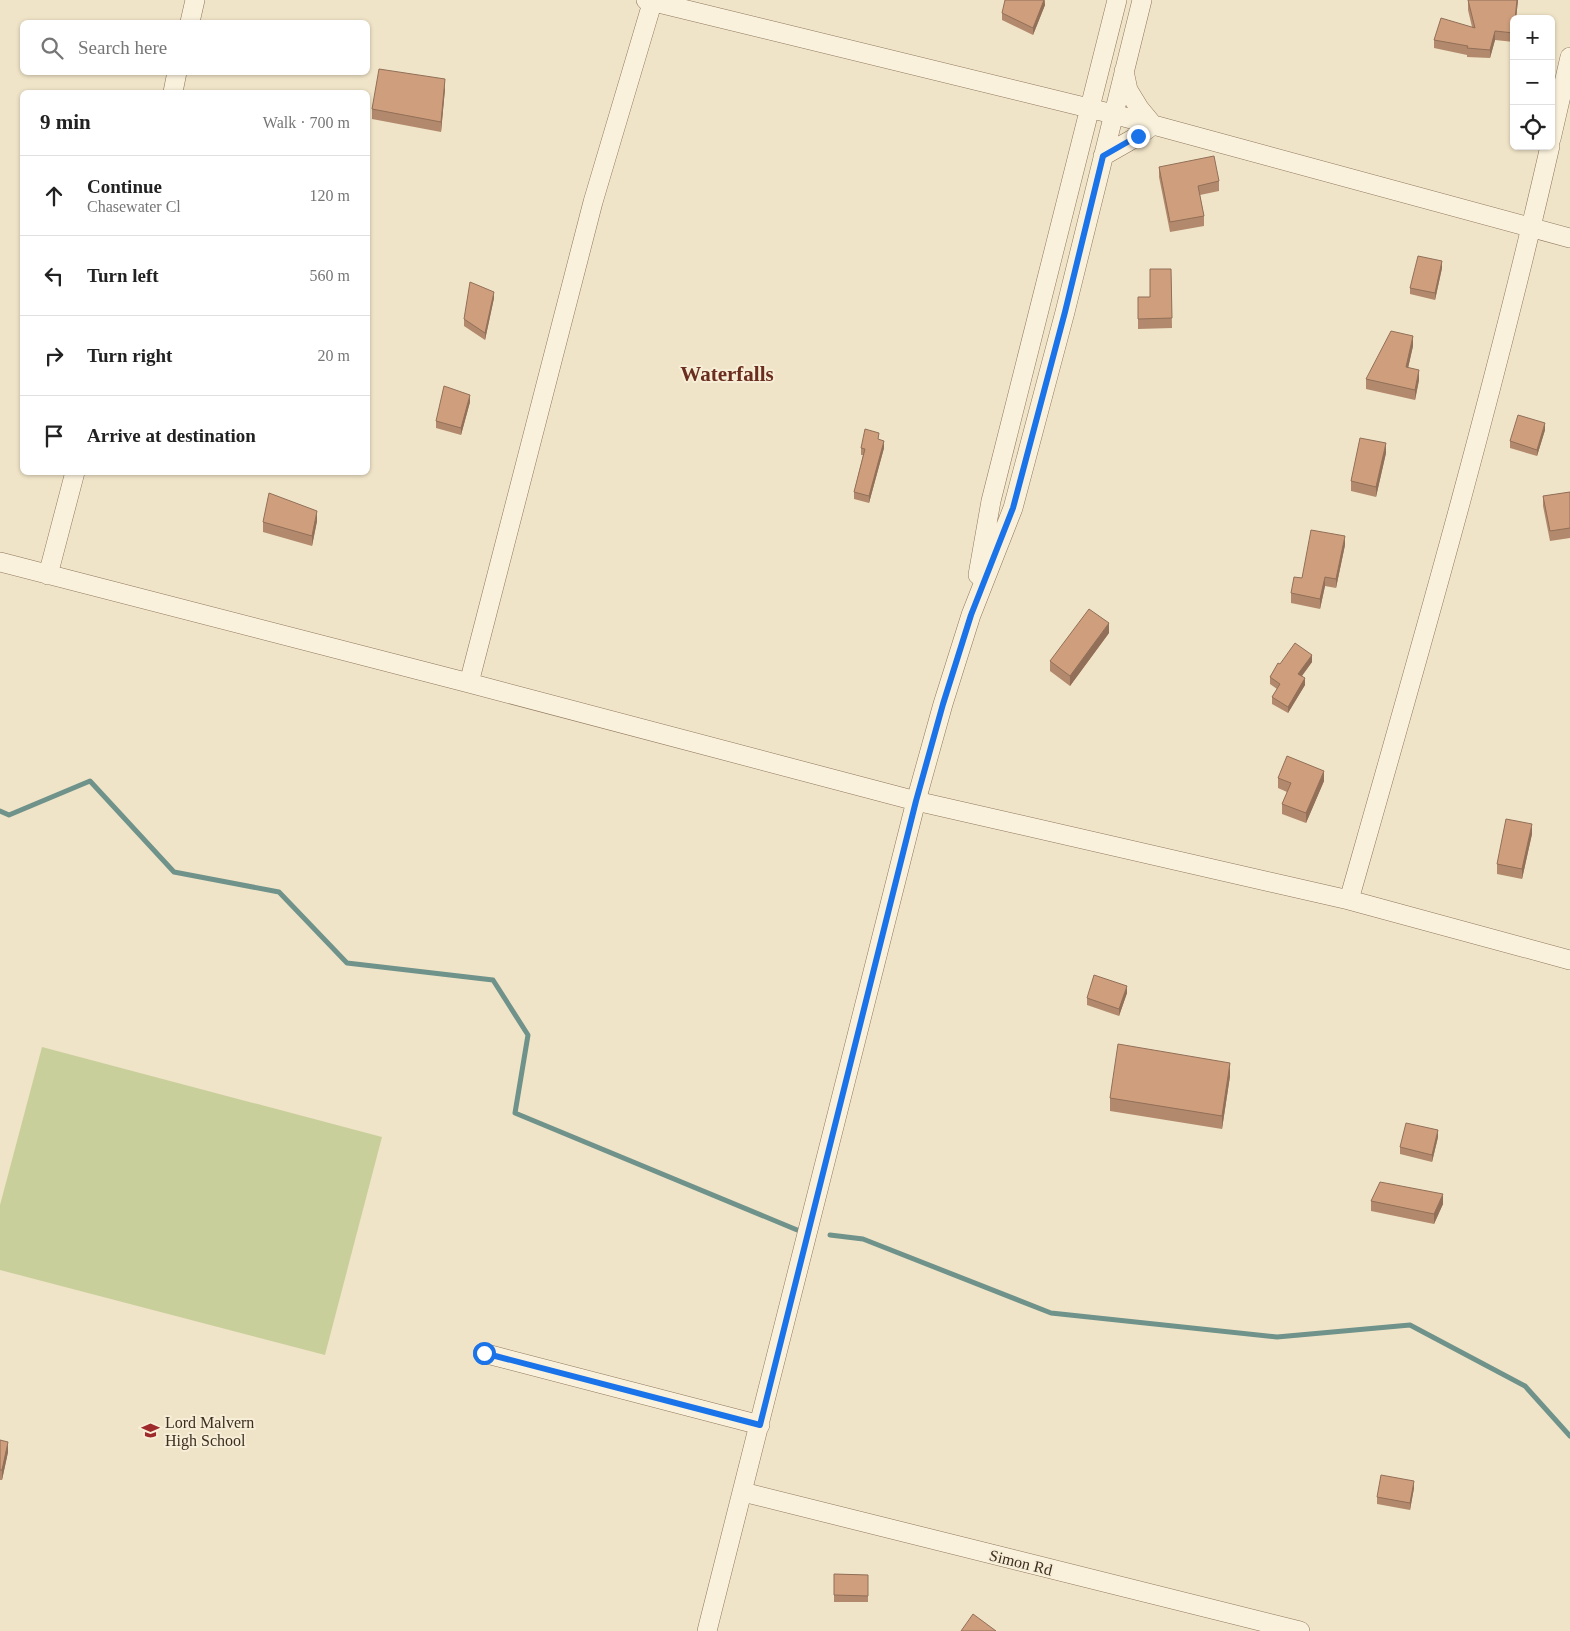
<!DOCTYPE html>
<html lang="en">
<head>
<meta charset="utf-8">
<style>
	:root { --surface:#fff; --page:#f2f2f2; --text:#222; --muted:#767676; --line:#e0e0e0 }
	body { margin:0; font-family:"Times New Roman",serif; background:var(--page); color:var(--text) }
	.controls { position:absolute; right:15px; top:15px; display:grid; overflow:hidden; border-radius:8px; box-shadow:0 1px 4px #0004 }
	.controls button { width:45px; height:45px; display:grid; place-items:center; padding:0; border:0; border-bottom:1px solid var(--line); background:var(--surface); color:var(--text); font:25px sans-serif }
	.stop { position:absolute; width:15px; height:15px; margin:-11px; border:4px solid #1a73e8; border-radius:50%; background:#fff }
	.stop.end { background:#1a73e8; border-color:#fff; box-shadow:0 1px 5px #0008 }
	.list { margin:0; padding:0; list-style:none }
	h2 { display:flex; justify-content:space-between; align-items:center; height:65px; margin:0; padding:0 20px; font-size:21px }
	h2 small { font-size:16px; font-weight:400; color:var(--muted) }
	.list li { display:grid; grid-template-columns:32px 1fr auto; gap:15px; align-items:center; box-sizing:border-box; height:80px; padding:0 20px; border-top:1px solid var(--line) }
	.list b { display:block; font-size:19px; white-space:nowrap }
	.list p { margin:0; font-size:16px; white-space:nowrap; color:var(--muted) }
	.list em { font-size:16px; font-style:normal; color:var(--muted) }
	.icon { flex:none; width:28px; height:28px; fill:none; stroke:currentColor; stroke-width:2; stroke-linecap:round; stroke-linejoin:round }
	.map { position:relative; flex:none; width:1570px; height:1631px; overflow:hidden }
	.search { position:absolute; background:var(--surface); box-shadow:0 1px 4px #0004; left:20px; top:20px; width:350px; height:55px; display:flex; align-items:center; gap:12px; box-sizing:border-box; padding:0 18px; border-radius:8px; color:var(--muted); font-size:19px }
	.panel { position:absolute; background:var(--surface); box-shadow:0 1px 4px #0004; left:20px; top:90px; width:350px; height:385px; border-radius:8px }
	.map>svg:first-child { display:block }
</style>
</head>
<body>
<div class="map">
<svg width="1570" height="1631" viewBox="0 0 1570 1631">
	<rect width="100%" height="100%" fill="#f0e4c8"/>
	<path fill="#c9cf9b" d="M42,1047L382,1137L325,1355L0,1270V1205Z"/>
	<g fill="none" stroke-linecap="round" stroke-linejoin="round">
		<path stroke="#6f938a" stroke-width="5" d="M0,811L9,815L90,781L174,872L279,892L347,963L493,980L528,1035L515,1113L802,1232
			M830,1235L863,1239L1051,1313L1277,1337L1410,1325L1525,1386L1570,1436"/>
		<defs>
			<path id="minor" d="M646,0L1113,114L1570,238
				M190,22L195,0
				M173,92L177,72
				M1551,139L1570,57
				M1103,156L1138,136L1153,125L1139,108L1128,90L1124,71
				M0,562L469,683L916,801L1349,900L1570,960
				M48,575L75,472
				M978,575L991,501L1117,0
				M469,683L593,202L653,0
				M1349,900C1420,650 1492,400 1550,146
				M483,1353L760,1425
				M743,1492L1300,1631
				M707,1631L916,801L943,704L971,615L1013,508L1065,312L1142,0"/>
		</defs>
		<use href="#minor" stroke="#8d765c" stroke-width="20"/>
		<use href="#minor" stroke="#faf1dc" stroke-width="19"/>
	</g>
	<path fill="#b2896c" d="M1045,0V5L1033,35L1002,20V13Z
		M1518,0L1516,19H1514V42L1495,40L1490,58L1467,57V55L1434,48V40L1472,27L1468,10V1Z
		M445,89L441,132L372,119V109Z
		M1159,167L1219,181V191L1200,195L1204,216V226L1170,232L1159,177Z
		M1442,268L1435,300L1410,294V288Z
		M1171,269L1172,328L1138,329V297H1150Z
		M494,298L485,340L464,326V319Z
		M1413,346L1408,368L1419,380L1415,400L1366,389V379Z
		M470,402L461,435L436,428V421Z
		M1545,430L1537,456L1510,448V441Z
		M879,440L884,448L869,503L854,499V492L863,455H861V448Z
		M1386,453L1376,497L1351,491V481Z
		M1570,492V538L1550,541L1543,506V496Z
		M317,521L312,546L263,532V522Z
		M1345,545L1336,588L1325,586L1320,609L1291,603V593L1302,578Z
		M1109,633L1070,686L1050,671V661Z
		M1312,662L1302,676L1305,685L1288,713L1272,704V697L1277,689L1270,684V677L1280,664Z
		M1278,778L1324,781L1306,823L1282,814V804L1287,792L1278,788Z
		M1532,834L1522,879L1497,874V864Z
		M1127,993L1119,1016L1087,1005V998Z
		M1230,1076L1222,1129L1110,1111V1098Z
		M1438,1137L1432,1162L1400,1154V1147Z
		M1371,1201L1443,1204L1434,1224L1371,1211Z
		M0,1440L8,1452L2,1480H0Z
		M1414,1488L1410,1510L1377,1504V1497Z
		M834,1574L868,1575V1602H834Z"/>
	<path fill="#916f58" d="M1044,0L1045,5L1033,35V28Z
		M1517,0H1518L1516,19H1515Z
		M1495,31V40L1490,58V50Z
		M445,79V89L441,132V122Z
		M1442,261V268L1435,300V293Z
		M494,292V298L485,340V333Z
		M1413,336V346L1406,377V367Z
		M1419,370V380L1415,400V390Z
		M470,395V402L461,435V428Z
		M1545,423V430L1537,456V450Z
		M884,441V448L869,503V496Z
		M1386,443V453L1376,497V487Z
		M317,511V521L312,546V536Z
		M1345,536V545L1336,588V579Z
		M1325,577V586L1320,609V599Z
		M1109,623V633L1070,686V676Z
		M1312,655V662L1298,681V674Z
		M1305,678V685L1288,713V707Z
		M1324,771V781L1306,823V813Z
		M1532,824V834L1522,879V869Z
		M1127,986V993L1119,1016V1009Z
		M1230,1063V1076L1222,1129V1116Z
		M1438,1130V1137L1432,1162V1155Z
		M1443,1194V1204L1434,1224V1214Z
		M8,1442V1452L2,1480V1470Z
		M1414,1481V1488L1410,1510V1503Z"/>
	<path fill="#cf9f7d" stroke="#916f58" d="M1005,0H1044L1033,28L1002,13Z
		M1468,0H1517L1515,19H1514V33L1495,31L1490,50L1467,48L1468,46L1434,40L1441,18L1475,28Z
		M379,69L445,79L441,122L372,109Z
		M1214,156L1219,181L1198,186L1204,216L1170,222L1159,167Z
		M1418,256L1442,261L1435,293L1410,288Z
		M1150,269H1171L1172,318L1138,319V297H1150Z
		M470,282L494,292L485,333L464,319Z
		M1391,331L1413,336L1406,367L1419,370L1415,390L1366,379Z
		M444,386L470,395L461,428L436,421Z
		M1518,415L1545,423L1537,450L1510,441Z
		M865,429L879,433L878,439L884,441L869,496L854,492L865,449L861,448Z
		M1360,438L1386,443L1376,487L1351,481Z
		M1570,492V528L1550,531L1543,496Z
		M269,493L317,511L312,536L263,522Z
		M1311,530L1345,536L1336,579L1325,577L1320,599L1291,593L1294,577L1302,578Z
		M1089,609L1109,623L1070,676L1050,661Z
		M1295,643L1312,655L1298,674L1305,678L1288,707L1272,697L1280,684L1270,677L1278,663L1280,664Z
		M1287,756L1324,771L1306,813L1282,804L1291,783L1278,778Z
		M1506,819L1532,824L1522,869L1497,864Z
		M1094,975L1127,986L1119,1009L1087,998Z
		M1118,1044L1230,1063L1222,1116L1110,1098Z
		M1406,1123L1438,1130L1432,1155L1400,1147Z
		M1380,1182L1443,1194L1434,1214L1371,1201Z
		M0,1440L8,1442L2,1470H0Z
		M1381,1475L1414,1481L1410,1503L1377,1497Z
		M834,1574L868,1575V1596L834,1595Z
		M973,1614L996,1631H961Z"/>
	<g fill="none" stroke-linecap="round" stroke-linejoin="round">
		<path stroke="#1a73e8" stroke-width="6" d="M484,1353L760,1425L916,801L943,704L971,615L1013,508L1065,312L1103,156L1138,136"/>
	</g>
	<defs>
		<symbol id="school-bare" viewBox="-9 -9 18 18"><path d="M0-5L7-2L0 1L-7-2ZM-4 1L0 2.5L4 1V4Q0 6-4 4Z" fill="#9e2a2b" stroke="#f7eed8" stroke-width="2.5" paint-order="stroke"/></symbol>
	</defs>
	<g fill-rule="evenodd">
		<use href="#school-bare" x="138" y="1418" width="25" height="25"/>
	</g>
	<g text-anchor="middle" stroke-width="4" stroke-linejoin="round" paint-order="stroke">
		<g font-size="16" fill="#3d2e20" stroke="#f7eed8" text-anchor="start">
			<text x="165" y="1428">Lord Malvern<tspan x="165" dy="18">High School</tspan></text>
		</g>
		<g font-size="16" fill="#3d2e20" stroke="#f7eed8">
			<text transform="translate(1021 1562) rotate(14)" y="6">Simon Rd</text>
		</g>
		<g font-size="21" font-weight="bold" fill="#6b2e1e" stroke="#f7eed8">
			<text x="727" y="381">Waterfalls</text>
		</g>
	</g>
</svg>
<div class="controls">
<button>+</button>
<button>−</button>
<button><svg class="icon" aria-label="locate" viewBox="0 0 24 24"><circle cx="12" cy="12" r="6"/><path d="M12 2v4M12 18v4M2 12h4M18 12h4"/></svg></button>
</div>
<div class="stop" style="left:484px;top:1353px"></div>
<div class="stop end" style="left:1138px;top:136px"></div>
<div class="search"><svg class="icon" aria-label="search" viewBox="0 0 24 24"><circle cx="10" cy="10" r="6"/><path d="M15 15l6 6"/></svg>Search here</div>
<section class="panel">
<h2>9 min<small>Walk · 700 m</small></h2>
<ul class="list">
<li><svg class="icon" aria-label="ahead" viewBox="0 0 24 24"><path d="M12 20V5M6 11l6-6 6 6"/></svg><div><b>Continue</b><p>Chasewater Cl</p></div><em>120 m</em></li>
<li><svg class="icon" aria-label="left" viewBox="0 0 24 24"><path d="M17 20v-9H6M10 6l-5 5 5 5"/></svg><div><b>Turn left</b></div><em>560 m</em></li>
<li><svg class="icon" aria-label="right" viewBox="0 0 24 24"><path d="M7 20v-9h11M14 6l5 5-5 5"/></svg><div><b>Turn right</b></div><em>20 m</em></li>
<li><svg class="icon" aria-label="arrive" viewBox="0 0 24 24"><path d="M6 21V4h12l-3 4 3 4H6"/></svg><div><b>Arrive at destination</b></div></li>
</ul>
</section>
</div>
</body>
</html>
